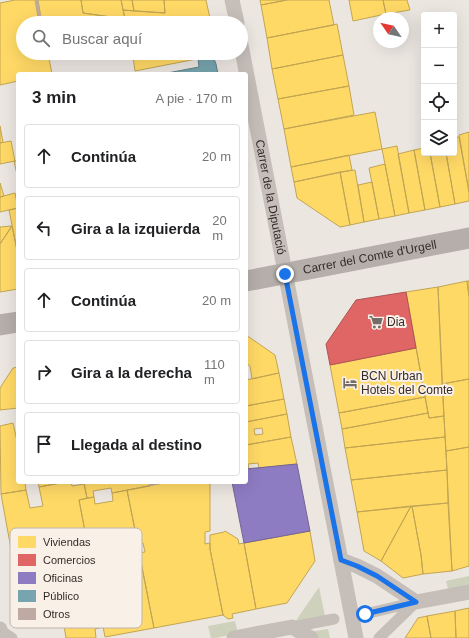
<!DOCTYPE html>
<html lang="es">
<head>
<meta charset="utf-8">
<style>
	:root { --surface:#fff; --page:#f2f2f2; --text:#202124; --muted:#757577; --line:#e0e0e0 }
	body { margin:0; font-family:Helvetica,sans-serif; background:var(--page); color:var(--text) }
	.controls { position:absolute; right:12px; top:12px; display:grid; overflow:hidden; border-radius:4px; box-shadow:0 4px 16px #0002 }
	.controls button { width:36px; height:36px; display:grid; place-items:center; padding:0; border:0; border-bottom:1px solid var(--line); background:var(--surface); color:var(--text); font:20px sans-serif }
	.compass { position:absolute; left:373px; top:12px; width:36px; height:36px; border-radius:50%; background:var(--surface); box-shadow:0 4px 16px #0002; rotate:304deg }
	.stop { position:absolute; width:12px; height:12px; margin:-9px; border:3px solid #1a73e8; border-radius:50%; background:#fff }
	.stop.end { background:#1a73e8; border-color:#fff; box-shadow:0 1px 4px #0008 }
	.list { margin:0; padding:0; list-style:none }
	h2 { display:flex; justify-content:space-between; align-items:center; height:52px; margin:0; padding:0 16px; font-size:17px }
	h2 small { font-size:13px; font-weight:400; color:var(--muted) }
	.list li { display:grid; grid-template-columns:26px 1fr auto; gap:12px; align-items:center; box-sizing:border-box; height:64px; margin:0 8px 8px; padding:0 8px; border:1px solid var(--line); border-radius:4px }
	.list b { display:block; font-size:15px; white-space:nowrap }
	.list em { font-size:13px; font-style:normal; color:var(--muted) }
	.icon { flex:none; width:22px; height:22px; fill:none; stroke:currentColor; stroke-width:2; stroke-linecap:round; stroke-linejoin:round }
	.map { position:relative; flex:none; width:469px; height:638px; overflow:hidden }
	.search { position:absolute; background:var(--surface); box-shadow:0 4px 16px #0002; left:16px; top:16px; width:232px; height:44px; display:flex; align-items:center; gap:10px; box-sizing:border-box; padding:0 14px; border-radius:22px; color:var(--muted); font-size:15px }
	.panel { position:absolute; background:var(--surface); box-shadow:0 4px 16px #0002; left:16px; top:72px; width:232px; height:412px; border-radius:4px }
	.map>svg:first-child { display:block }
</style>
</head>
<body>
<div class="map">
<svg width="469" height="638" viewBox="0 0 469 638">
	<rect width="100%" height="100%" fill="#ece6e1"/>
	<path fill="#ced1bb" d="M469,576V589L449,593L446,581Z
		M319,587L325,616L295,622Z
		M235,621L238,633L216,638H211L208,626Z
		M328,629L330,638H317L309,632Z"/>
	<path fill="#ffd966" stroke="#c2a553" fill-rule="evenodd" d="M15,0H35L39,23H23V53H48L52,74H18V81L0,85V3Z
		M38,0H81L83,13L125,19L126,23H42Z
		M81,0H121L125,19L83,13Z
		M121,0H132L134,11L123,10Z
		M132,0H164L165,13L134,11Z
		M164,0H206L211,23H126L123,10L165,13Z
		M260,0H287L261,5Z
		M287,0H329L334,25L267,38L261,5Z
		M349,0H383L386,14L353,21Z
		M383,0H407L410,10L386,14Z
		M337,24L343,55L272,69L267,38Z
		M132,53H145L133,56Z
		M145,53H217V55L135,71L133,56Z
		M343,55L349,86L278,99L272,69Z
		M349,86L354,115L284,129L278,99Z
		M375,112L382,149L291,167L284,129Z
		M0,126L3,142L0,143Z
		M469,132V192L459,135Z
		M459,137L469,192V201L455,204L446,153H454V138Z
		M11,141L15,161L0,164V143Z
		M397,146L409,213L395,216L382,149Z
		M424,148V153H430L440,207L425,210L414,150Z
		M414,150L425,210L409,213L398,154Z
		M430,153H446L455,204L440,207Z
		M349,155L352,170L294,182L291,167Z
		M14,161H18V179Z
		M385,164L395,216L379,219L369,168Z
		M355,170L364,222L350,225L340,172Z
		M340,172L350,225L340,227L297,198L294,182Z
		M372,182L379,219L364,222L358,185Z
		M0,183L4,196L0,197Z
		M15,193L18,208L0,212V197Z
		M18,208V255L9,210Z
		M12,226L0,244V227Z
		M12,226L18,255V289L0,292V244Z
		M467,281H469V296Z
		M467,281L469,296V379L442,384L438,287Z
		M438,287L444,416L429,418L406,292Z
		M246,335L275,355L279,373L252,379L250,366L246,363Z
		M416,348L425,397L339,413L330,365Z
		M18,367V408L0,410V388L13,368Z
		M279,373L284,399L246,406V380Z
		M469,379V447L446,451L442,384Z
		M425,397L428,413L342,429L339,413Z
		M284,399L287,414L246,422V406Z
		M428,413L429,418L444,416L445,437L345,448L342,429Z
		M287,414L291,437L246,445V422ZM262,428L263,434L255,435L254,429Z
		M13,423L18,445V482H25L26,490L1,494L0,426Z
		M291,437L297,464L259,468L258,463L248,464L249,469H246V445Z
		M445,437L447,470L351,480L345,448Z
		M469,447V566L452,571L446,451Z
		M447,470L448,503L357,512L351,480Z
		M38,482H66L39,487Z
		M66,482H71L72,486L84,484L87,498L79,500L86,536L49,542L47,529L34,531L36,545L11,549L1,494L26,490L30,508L43,506L39,487Z
		M84,482H149L150,486L112,493L111,488L93,491L94,497L87,498Z
		M168,482H210V531L205,532V544L210,543V549L223,615L154,628L139,553L145,552L143,543L138,544L127,490Z
		M127,490L154,628L105,637L79,500L94,497L95,504L113,501L112,493Z
		M448,503L452,571L423,574L421,555L412,506Z
		M411,506L381,561L364,551L357,512Z
		M411,506H412L421,555L423,574L403,578L381,561Z
		M225,531L238,539L239,544L244,543L256,609L232,614L233,618L228,619L223,615L210,549V535L224,532Z
		M310,531L315,561L287,603L256,609L244,543Z
		M88,589L89,594L96,593L103,627L95,629L96,638H66L59,595Z
		M469,608V638H456L455,611Z
		M455,611L456,638H431L427,616Z
		M427,616L431,638H405L418,618Z"/>
	<path fill="#e06666" stroke="#ad5453" d="M406,292L416,348L330,365L326,344L356,300Z"/>
	<path fill="#8e7cc3" stroke="#736494" d="M297,464L310,531L244,543L232,482H246V469Z"/>
	<path fill="#76a5af" stroke="#628086" d="M213,56L216,64L218,74H162L199,67L198,59Z"/>
	<path fill="#bfaaa3" d="M35,0H38L42,23H39Z
		M149,482H165V483L150,486Z"/>
	<g fill="none" stroke-linecap="round" stroke-linejoin="round">
		<path stroke="#c5beb9" stroke-width="11" d="M365,614L416,602
			M292,627L334,619
			M0,630L12,638
			M379,638L415,603"/>
		<g stroke="#c5beb9" stroke-width="15">
			<path d="M232,0L237,23"/>
			<path id="s1" d="M241,45L356,638"/>
			<path d="M341,560L357,566L377,576L416,602L469,592"/>
			<path d="M0,629V631"/>
			<path d="M234,638L292,627L311,638"/>
		</g>
		<g stroke="#b5aeaa" stroke-width="21">
			<path id="s2" d="M246,281L469,238"/>
			<path d="M0,325L18,322"/>
		</g>
	</g>
	<g fill="none" stroke-linecap="round" stroke-linejoin="round">
		<path stroke="#1a73e8" stroke-width="5" d="M285,274L341,560L357,566L377,576L416,602L365,614"/>
	</g>
	<defs>
		<symbol id="supermarket-bare" viewBox="-9 -9 18 18"><path d="M-6-5.5h2.5l.6 2H6L4.5 2H-2.5L-4.4-4H-6ZM-1.5 3.2a1.3 1.3 0 1 0 .1 0ZM3 3.2a1.3 1.3 0 1 0 .1 0Z" fill="#756c69" stroke="#f9f0e8" stroke-width="2.5" paint-order="stroke"/></symbol>
		<symbol id="hotel-bare" viewBox="-9 -9 18 18"><path d="M-6-4.5h1.5V1H6V5H4.5V3h-9V5H-6ZM-4 0a1.8 1.8 0 1 1 3.6 0ZM.5 0V-2.5h3Q6-2.5 6 0Z" fill="#756c69" stroke="#f9f0e8" stroke-width="2.5" paint-order="stroke"/></symbol>
	</defs>
	<g fill-rule="evenodd">
		<use href="#supermarket-bare" x="366" y="312" width="20" height="20"/>
		<use href="#hotel-bare" x="340" y="373" width="20" height="20"/>
	</g>
	<g text-anchor="middle" stroke-width="4" stroke-linejoin="round" paint-order="stroke">
		<g font-size="12" fill="#352b28" stroke="#f9f0e8">
			<text dy="4" stroke="none"><textPath href="#s1" startOffset="155">Carrer de la Diputació</textPath></text>
			<text dy="4" stroke="none"><textPath href="#s2" startOffset="126">Carrer del Comte d'Urgell</textPath></text>
		</g>
		<g font-size="12" fill="#352b28" stroke="#f9f0e8" text-anchor="start">
			<text x="387" y="326">Dia</text>
			<text x="361" y="380">BCN Urban<tspan x="361" dy="14">Hotels del Comte</tspan></text>
		</g>
	</g>
	<rect x="10" y="528" width="132" height="100" rx="6" fill="#f9f0e8" stroke="#beb5ae" stroke-width="1"/>
	<rect x="18" y="536" width="18" height="12" fill="#ffd966"/>
	<rect x="18" y="554" width="18" height="12" fill="#e06666"/>
	<rect x="18" y="572" width="18" height="12" fill="#8e7cc3"/>
	<rect x="18" y="590" width="18" height="12" fill="#76a5af"/>
	<rect x="18" y="608" width="18" height="12" fill="#bfaaa3"/>
	<g font-size="11" fill="#352b28">
		<text x="43" y="546">Viviendas</text>
		<text x="43" y="564">Comercios</text>
		<text x="43" y="582">Oficinas</text>
		<text x="43" y="600">Público</text>
		<text x="43" y="618">Otros</text>
	</g>
</svg>
<div class="controls">
<button>+</button>
<button>−</button>
<button><svg class="icon" aria-label="locate" viewBox="0 0 24 24"><circle cx="12" cy="12" r="6"/><path d="M12 2v4M12 18v4M2 12h4M18 12h4"/></svg></button>
<button><svg class="icon" aria-label="layers" viewBox="0 0 24 24"><path d="M12 4l9 5-9 5-9-5zM3 14l9 5 9-5"/></svg></button>
</div>
<svg class="compass" viewBox="-18 -18 36 36"><path d="M0-13l5 13h-10z" fill="#e53935"/><path d="M0 13l5-13h-10z" fill="#757577"/></svg>
<div class="stop" style="left:365px;top:614px"></div>
<div class="stop end" style="left:285px;top:274px"></div>
<div class="search"><svg class="icon" aria-label="search" viewBox="0 0 24 24"><circle cx="10" cy="10" r="6"/><path d="M15 15l6 6"/></svg>Buscar aquí</div>
<section class="panel">
<h2>3 min<small>A pie · 170 m</small></h2>
<ul class="list">
<li><svg class="icon" aria-label="ahead" viewBox="0 0 24 24"><path d="M12 20V5M6 11l6-6 6 6"/></svg><div><b>Continúa</b></div><em>20 m</em></li>
<li><svg class="icon" aria-label="left" viewBox="0 0 24 24"><path d="M17 20v-9H6M10 6l-5 5 5 5"/></svg><div><b>Gira a la izquierda</b></div><em>20 m</em></li>
<li><svg class="icon" aria-label="ahead" viewBox="0 0 24 24"><path d="M12 20V5M6 11l6-6 6 6"/></svg><div><b>Continúa</b></div><em>20 m</em></li>
<li><svg class="icon" aria-label="right" viewBox="0 0 24 24"><path d="M7 20v-9h11M14 6l5 5-5 5"/></svg><div><b>Gira a la derecha</b></div><em>110 m</em></li>
<li><svg class="icon" aria-label="arrive" viewBox="0 0 24 24"><path d="M6 21V4h12l-3 4 3 4H6"/></svg><div><b>Llegada al destino</b></div></li>
</ul>
</section>
</div>
</body>
</html>
